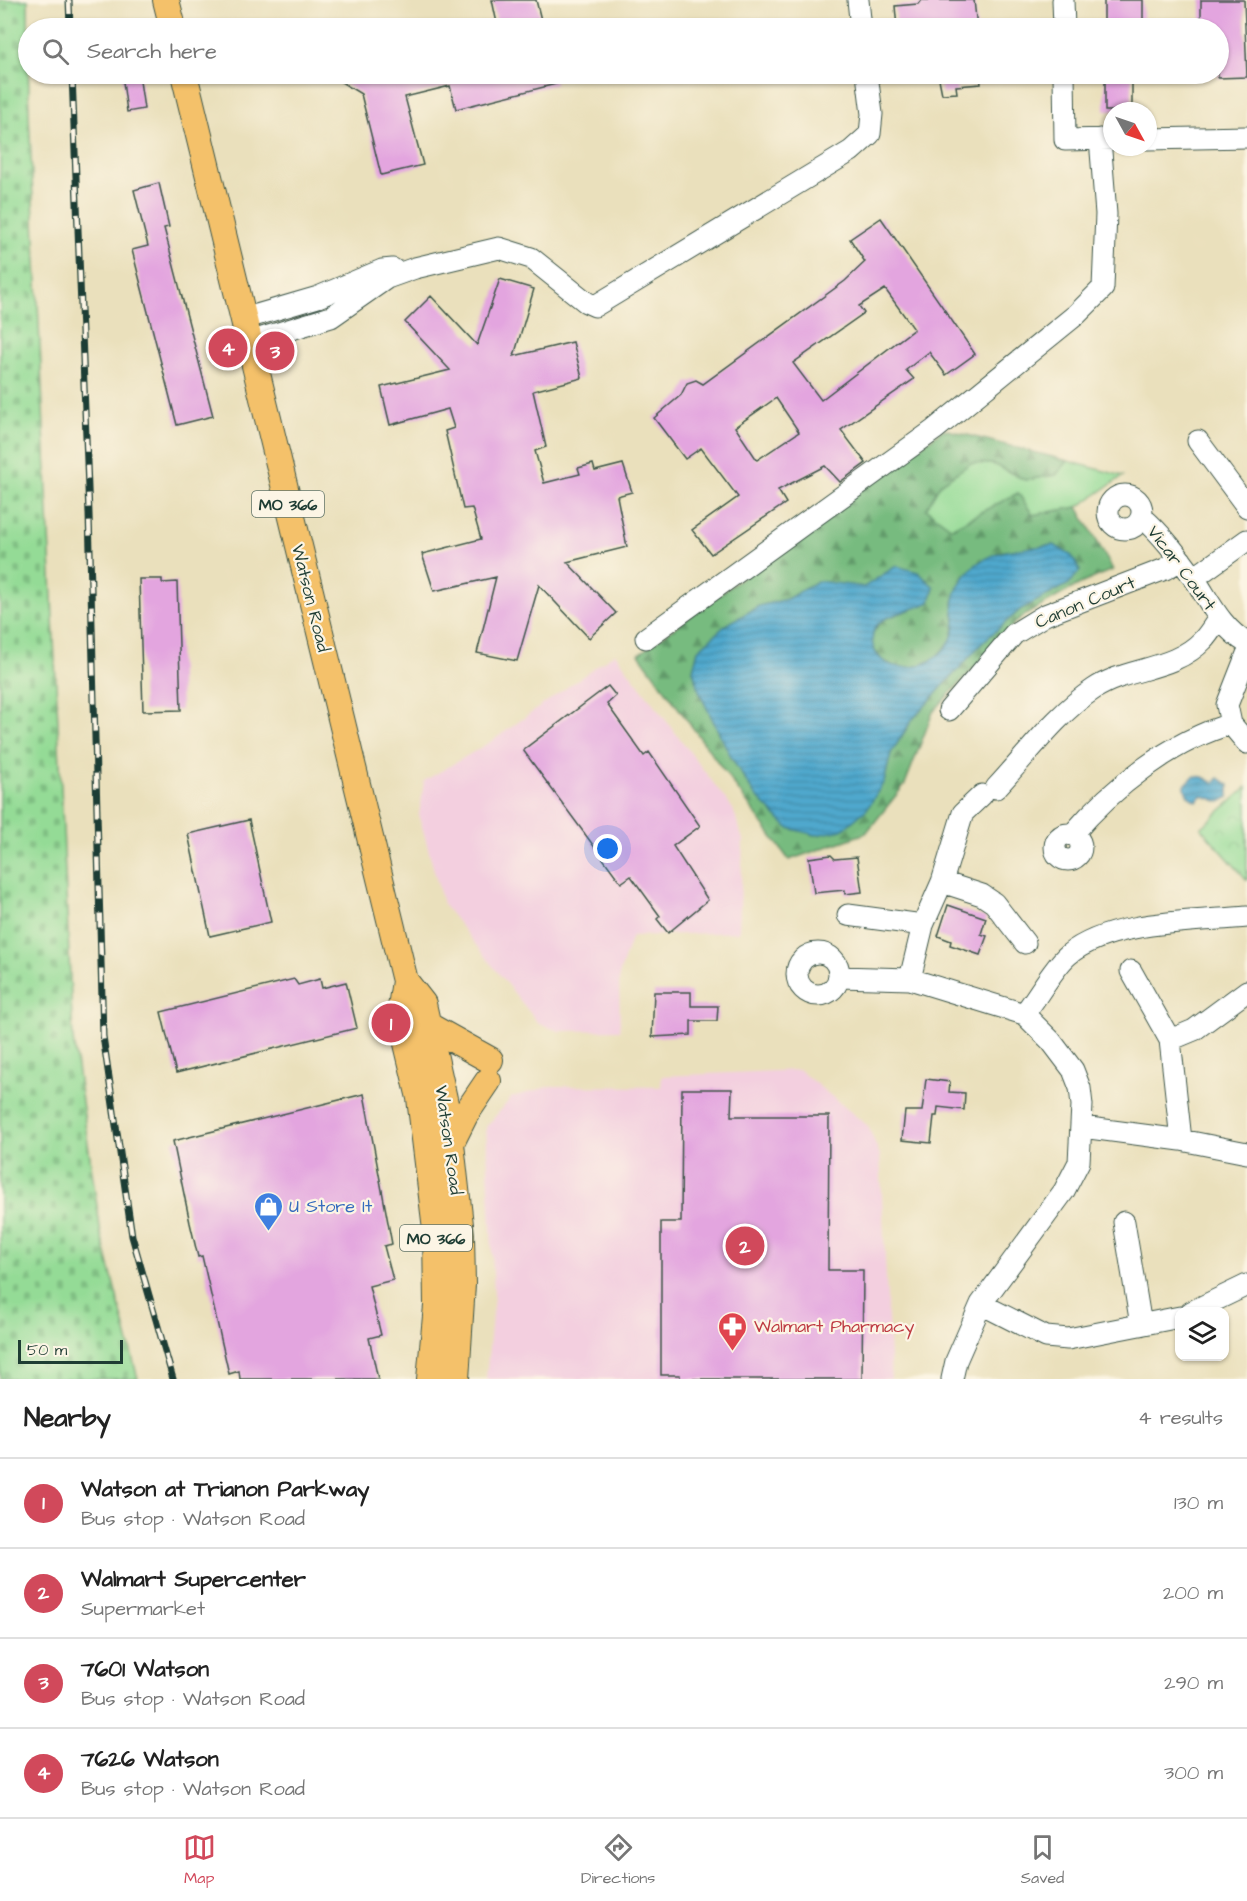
<!DOCTYPE html>
<html lang="en">
<head>
<meta charset="utf-8">
<style>
	:root { --surface:#fff; --page:#f2f2f2; --text:#222; --muted:#767676; --line:#e0e0e0; --accent:#d1495b }
	body { margin:0; font-family:"Architects Daughter",sans-serif; background:var(--page); color:var(--text) }
	.controls { position:absolute; right:18px; bottom:18px; display:grid; overflow:hidden; border-radius:12px; box-shadow:0 2px 4px #0004 }
	.controls button { width:54px; height:54px; display:grid; place-items:center; padding:0; border:0; border-bottom:2px solid var(--line); background:var(--surface); color:var(--text); font:30px sans-serif }
	.compass { position:absolute; left:1103px; top:102px; width:54px; height:54px; border-radius:50%; background:var(--surface); box-shadow:0 2px 4px #0004; rotate:130deg }
	.scale { position:absolute; left:18px; bottom:15px; width:105px; box-sizing:border-box; padding-left:6px; border:3px solid #1f3d34; border-top:0; font-size:16px; line-height:21px; white-space:nowrap; color:#1f3d34; -webkit-text-stroke:4px #fcf5e5; paint-order:stroke }
	.you { position:absolute; left:608px; top:849px; width:21px; height:21px; margin:-15px; border:4px solid #fff; border-radius:50%; background:#1a73e8; box-shadow:0 0 0 9px #1a73e833 }
	.badge { display:grid; place-items:center; width:39px; height:39px; border-radius:50%; background:var(--accent); color:#fff; font-size:20px; font-weight:700 }
	.pin { position:absolute; translate:-50% -50%; border:3px solid #fff; box-shadow:0 2px 6px #0006 }
	.list { margin:0; padding:0; list-style:none }
	h2 { display:flex; justify-content:space-between; align-items:center; height:78px; margin:0; padding:0 24px; font-size:26px }
	h2 small { font-size:20px; font-weight:400; color:var(--muted) }
	.list li { display:grid; grid-template-columns:39px 1fr auto; gap:18px; align-items:center; box-sizing:border-box; height:90px; padding:0 24px; border-top:2px solid var(--line) }
	.list b { display:block; font-size:22px; white-space:nowrap }
	.list p { margin:0; font-size:20px; white-space:nowrap; color:var(--muted) }
	.list em { font-size:20px; font-style:normal; color:var(--muted) }
	.icon { flex:none; width:33px; height:33px; fill:none; stroke:currentColor; stroke-width:2; stroke-linecap:round; stroke-linejoin:round }
	.map { position:relative; flex:none; width:1247px; height:1379px; overflow:hidden }
	.search { position:absolute; background:var(--surface); box-shadow:0 2px 4px #0004; left:18px; right:18px; top:18px; height:66px; display:flex; align-items:center; gap:15px; box-sizing:border-box; padding:0 21px; border-radius:33px; color:var(--muted); font-size:22px }
	.sheet { height:438px; background:var(--surface) }
	nav { display:flex; justify-content:space-around; align-items:center; box-sizing:border-box; height:84px; border-top:2px solid var(--line); background:var(--surface); font-size:16px; color:var(--muted) }
	nav a { display:grid; justify-items:center; gap:3px }
	nav .on { color:var(--accent) }
	.map>svg:first-child { display:block }
</style>
</head>
<body>
<div class="map">
<svg width="1247" height="1379" viewBox="0 0 1247 1379">
	<defs>
		<pattern id="forest-firs" width="22" height="20" patternUnits="userSpaceOnUse" patternTransform="scale(1.5)"><rect width="22" height="20" fill="#77bb7f"/><path d="M5 1l3.5 6h-7zM16 11l3.5 6h-7z" fill="#619969"/></pattern>
		<pattern id="cemetery-stones" width="16" height="16" patternUnits="userSpaceOnUse" patternTransform="scale(1.5)"><rect width="16" height="16" fill="#94db96"/><path d="M2 7V4a2 2 0 0 1 4 0v3zM10 15v-3a2 2 0 0 1 4 0v3z" fill="#7fbd82"/></pattern>
		<pattern id="park-crowns" width="20" height="18" patternUnits="userSpaceOnUse" patternTransform="scale(1.5)"><rect width="20" height="18" fill="#94db96"/><path d="M2 6a3 3 0 1 1 6 0M12 15a3 3 0 1 1 6 0" fill="none" stroke="#7fbd82"/></pattern>
		<pattern id="water-rules" width="6" height="5" patternUnits="userSpaceOnUse" patternTransform="scale(1.5)"><rect width="6" height="5" fill="#4fa8cd"/><path d="M0 2.5h6" fill="none" stroke="#418aa7"/></pattern>
	</defs>
	<rect width="100%" height="100%" fill="#fcf5e5"/>
	<filter id="ink" filterUnits="userSpaceOnUse"><feTurbulence type="fractalNoise" baseFrequency=".0167" numOctaves="2"/><feDisplacementMap in="SourceGraphic" scale="12" xChannelSelector="R" yChannelSelector="G"/><feConvolveMatrix kernelMatrix="1 2 1 2 8 2 1 2 1" color-interpolation-filters="sRGB"/></filter>
	<filter id="wash" filterUnits="userSpaceOnUse"><feTurbulence type="fractalNoise" baseFrequency=".008" numOctaves="4" result="noise"/><feDisplacementMap in="SourceGraphic" scale="24" xChannelSelector="R" yChannelSelector="G"/><feGaussianBlur stdDeviation="1.35" result="paint"/><feColorMatrix in="noise" values="0 0 0 0 0 0 0 0 0 0 0 0 0 0 0 0 0 1.4 0 .05"/><feComposite in="paint" operator="in"/></filter>
	<g filter="url(#wash)">
		<rect width="100%" height="100%" fill="#eae0bc"/>
		<path fill="#f3cfdf" d="M615,653L733,809L743,840L739,932L632,936L619,975L620,1030L559,1031L539,1024L443,904L419,815L424,781L492,741Z
			M799,1070L868,1126L880,1155L891,1379H486L494,1295L486,1127L512,1097L551,1086L661,1087L662,1076Z"/>
		<path fill="#94db96" stroke="#5a8c65" stroke-width="1.5" d="M1068,461L1123,476L1078,507L1032,515L1018,493L951,528L926,509L940,484L971,463L993,464L1025,480L1056,475Z"/>
		<path fill="url(#forest-firs)" stroke="#4b7c5a" stroke-width="1.5" fill-rule="evenodd" d="M944,429L1068,461L1056,475L1025,480L993,464L971,463L940,484L926,509L952,528L1018,493L1033,515L1078,507L1113,570L1080,584L1020,618L933,712L905,784L866,833L789,860L639,654ZM1054,545L1069,584L1021,609L984,641L912,720L891,753L884,782L755,795L732,759L700,694L693,670L698,650L726,625L759,606L787,599L818,581L864,587L930,602L882,620L872,634V647L882,660L898,668L915,667L934,659L951,641L955,624L953,602L970,570L998,552Z"/>
		<path fill="url(#cemetery-stones)" stroke="#5a8c65" stroke-width="1.5" d="M0,0H28L29,114L73,1039L101,1234L138,1379H0Z"/>
		<path fill="url(#park-crowns)" stroke="#5a8c65" stroke-width="1.5" d="M1247,787V880L1201,828Z"/>
		<path fill="url(#water-rules)" stroke="#377280" stroke-width="1.5" d="M1054,545L1072,556L1080,571L1069,584L1021,609L984,641L912,720L891,753L884,782L867,809L842,830L816,835L788,828L755,795L732,759L700,694L693,670L698,650L726,625L759,606L787,599L818,581L864,587L896,566L918,572L934,587L930,602C916,609 895,613 883,620C868,629 870,649 881,659C890,667 900,668 911,667C933,665 955,645 955,622C955,614 952,607 954,599C956,589 962,579 969,571C991,547 1025,549 1054,545Z
			M1194,776L1203,777L1214,783L1219,778L1229,785V797L1220,802L1201,795L1197,801C1189,798 1185,794 1185,785Z"/>
		<g id="blocks">
			<path fill="#e3a5df" fill-rule="evenodd" d="M492,0H536L543,28H498Z
				M921,0H974L977,28H897L895,6L918,4Z
				M1104,0H1143V28H1104Z
				M1201,0H1244L1247,77L1218,78V28H1201Z
				M122,74H139L144,109L127,112Z
				M328,74H553L556,84L456,109L450,86L405,97L423,165L381,175L361,94Z
				M938,74H980L981,84L956,86L957,93L942,94Z
				M1105,74H1132V111H1105Z
				M159,183L169,227L164,228L213,416L177,425L132,250L148,246L134,190Z
				M881,218L975,354L946,375L929,352L906,370L914,379L841,430L866,463L840,482L825,466L778,490L786,503L711,554L692,530L738,497L701,448L685,459L654,418L681,395L687,383L696,380L703,384L845,281L865,262L850,239ZM885,289L914,329L821,400L793,363L864,313L859,306ZM776,398L799,432L757,460L735,427Z
				M500,279L534,289L514,356L573,342L582,378L533,391L546,447L535,451L544,483L580,474L578,468L593,464L595,471L623,464L632,492L617,496L627,547L567,562L616,613L589,638L539,585L517,661L477,653L496,577L434,591L422,554L481,539L472,508L463,509L445,431L454,428L448,409L390,425L381,387L450,370L405,322L431,296L477,345Z
				M139,579H162V583L177,582L181,710L143,711Z
				M608,686L616,696L607,704L644,756L649,752L700,826L673,846L708,900L668,933L657,919L660,916L631,876L621,883L523,750Z
				M249,820L271,922L210,936L188,834Z
				M831,855L835,859L857,857L862,892L845,894V890L814,893L809,858Z
				M948,905L986,918L981,934L987,936L980,955L950,945L951,941L938,936Z
				M294,979L298,985L320,979L322,988L346,982L357,1028L176,1073L161,1012Z
				M654,992H691V1006H718L717,1021H691V1035L652,1037Z
				M926,1079L950,1082L949,1092L965,1093L964,1110L938,1107L937,1116H934L931,1143L902,1140L905,1111H922Z
				M682,1089H732L731,1116H829L828,1270H863L862,1379H680V1375H661V1222H681Z
				M364,1094L392,1244L384,1246L393,1280L369,1286L381,1335L369,1338L378,1379H240L239,1371L229,1374L202,1256L198,1257L190,1223L173,1141Z"/>
		</g>
	</g>
	<g filter="url(#ink)">
		<use href="#blocks" fill-opacity="0" stroke="#3d5548" stroke-width="1.5"/>
		<g fill="none" stroke-linecap="round" stroke-linejoin="round">
			<defs>
				<path id="minor" d="M858,0L861,28
					M1063,0L1064,28
					M1064,74L1065,140L1112,139
					M1148,139L1247,137
					M243,319L318,297L382,270L393,269
					M249,342L331,317L387,278L415,268L499,248L531,258L586,302L595,306L851,151L870,134L872,114L867,74
					M1198,441L1247,507
					M1108 512a17 17 0 1 1 34 0a17 17 0 1 1-34 0Z
					M1142,517C1162,534 1178,556 1194,578C1210,602 1221,628 1247,643
					M1194,578L1247,540
					M646,638L934,430L1077,314L1103,288L1106,214L1100,139
					M1247,654L1227,705L1231,724L1247,743
					M949,710L1014,634L1045,615L1165,569L1181,560
					M996,788C1027,755 1056,714 1094,689C1127,667 1174,671 1203,640C1209,634 1214,625 1219,618
					M1055 847a13 13 0 1 1 26 0a13 13 0 1 1-26 0Z
					M1072,835C1112,788 1171,741 1231,724
					M942,882L982,895L994,903L1025,943
					M848,915L923,925
					M797 974a21 21 0 1 1 42 0a21 21 0 1 1-42 0Z
					M1131,971L1170,1040L1181,1140
					M839,977L910,979L1024,1014L1051,1041L1073,1070L1080,1088L1082,1105L1079,1162L1064,1191L981,1304L956,1361L952,1379
					M910,979L923,925L942,882L963,813L982,795
					M1024,1014C1037,998 1053,968 1068,955C1110,920 1195,922 1247,917
					M1170,1040L1194,1030L1247,991
					M1082,1127L1181,1140L1247,1153
					M1124,1222L1141,1325
					M981,1304L1046,1337L1068,1339L1180,1317
					M1191,1312L1247,1285"/>
				<path id="major" d="M166,0L173,28
					M184,74L405,981L400,1014L420,1098L436,1229L437,1306L430,1379
					M405,981L423,1004L448,1117L461,1234L462,1284L456,1379
					M429,1026L490,1060
					M451,1143L465,1115L488,1081"/>
			</defs>
			<use href="#minor" stroke="#3d5548" stroke-width="23"/>
			<use href="#major" stroke="#3d5548" stroke-width="28"/>
			<use href="#minor" stroke="#fff" stroke-width="21"/>
			<use href="#major" stroke="#f4c16a" stroke-width="26"/>
			<defs>
				<path id="rail" d="M69,0L70,28
					M72,74L89,514L103,1036L132,1236L173,1379"/>
			</defs>
			<use href="#rail" stroke="#1f3d34" stroke-width="7"/>
			<use href="#rail" stroke="#fcf5e5" stroke-width="4.5" stroke-dasharray="14" stroke-linecap="butt"/>
		</g>
	</g>
	<defs>
		<symbol id="shop-pin" viewBox="-11 -11 22 30"><path d="M0 17L-7.5 6A9.5 9.5 0 1 1 7.5 6Z" fill="#3f7fe0" stroke="#fcf5e5"/><path d="M-5-2.5h2.3a2.7 3.5 0 0 1 5.4 0H5L5.5 6h-11ZM-1.5-2.5h3a1.5 2.3 0 0 0-3 0Z" fill="#fff"/></symbol>
		<symbol id="pharmacy-pin" viewBox="-11 -11 22 30"><path d="M0 17L-7.5 6A9.5 9.5 0 1 1 7.5 6Z" fill="#e0444e" stroke="#fcf5e5"/><path d="M-2-6h4v4h4v4h-4v4h-4v-4h-4v-4h4Z" fill="#fff"/></symbol>
	</defs>
	<g fill-rule="evenodd">
		<use href="#shop-pin" x="252" y="1190" width="33" height="45"/>
		<use href="#pharmacy-pin" x="716" y="1310" width="33" height="45"/>
	</g>
	<g text-anchor="middle" stroke-width="4.5" stroke-linejoin="round" paint-order="stroke">
		<g fill="#fcf5e5" stroke="#617469" stroke-width="1.5">
			<rect x="252" y="491" width="72" height="26" rx="4.5"/>
			<rect x="400" y="1225" width="72" height="26" rx="4.5"/>
		</g>
		<g font-size="16" font-weight="bold" fill="#1f3d34">
			<text x="288" y="510">MO 366</text>
			<text x="436" y="1244">MO 366</text>
		</g>
		<g font-size="18" fill="#1f3d34" stroke="#fcf5e5">
			<text transform="translate(1182 568) rotate(53)" y="6">Vicar Court</text>
			<text transform="translate(311 598) rotate(76)" y="6">Watson Road</text>
			<text transform="translate(1085 602) rotate(-23)" y="6">Canon Court</text>
			<text transform="translate(449 1140) rotate(82)" y="6">Watson Road</text>
		</g>
		<g font-size="18" fill="#366cbe" stroke="#fcf5e5" text-anchor="start">
			<text x="289" y="1212">U Store It</text>
		</g>
		<g font-size="18" fill="#be3a42" stroke="#fcf5e5" text-anchor="start">
			<text x="754" y="1332">Walmart Pharmacy</text>
		</g>
	</g>
</svg>
<div class="controls">
<button><svg class="icon" aria-label="layers" viewBox="0 0 24 24"><path d="M12 4l9 5-9 5-9-5zM3 14l9 5 9-5"/></svg></button>
</div>
<svg class="compass" viewBox="-18 -18 36 36"><path d="M0-13l5 13h-10z" fill="#e53935"/><path d="M0 13l5-13h-10z" fill="#767676"/></svg>
<div class="scale">50 m</div>
<div class="you"></div>
<div class="pin badge" style="left:391px;top:1023px">1</div>
<div class="pin badge" style="left:745px;top:1246px">2</div>
<div class="pin badge" style="left:275px;top:351px">3</div>
<div class="pin badge" style="left:228px;top:348px">4</div>
<div class="search"><svg class="icon" aria-label="search" viewBox="0 0 24 24"><circle cx="10" cy="10" r="6"/><path d="M15 15l6 6"/></svg>Search here</div>
</div>
<section class="sheet">
<h2>Nearby<small>4 results</small></h2>
<ul class="list">
<li><span class="badge">1</span><div><b>Watson at Trianon Parkway</b><p>Bus stop · Watson Road</p></div><em>130 m</em></li>
<li><span class="badge">2</span><div><b>Walmart Supercenter</b><p>Supermarket</p></div><em>200 m</em></li>
<li><span class="badge">3</span><div><b>7601 Watson</b><p>Bus stop · Watson Road</p></div><em>290 m</em></li>
<li><span class="badge">4</span><div><b>7626 Watson</b><p>Bus stop · Watson Road</p></div><em>300 m</em></li>
</ul>
</section>
<nav>
<a class="on"><svg class="icon" aria-label="map" viewBox="0 0 24 24"><path d="M3 6l6-2 6 2 6-2v14l-6 2-6-2-6 2zM9 4v14M15 6v14"/></svg>Map</a>
<a><svg class="icon" aria-label="directions" viewBox="0 0 24 24"><path d="M12 3l9 9-9 9-9-9zM9 14v-3h6M13 9l2 2-2 2"/></svg>Directions</a>
<a><svg class="icon" aria-label="saved" viewBox="0 0 24 24"><path d="M7 4h10v16l-5-4-5 4z"/></svg>Saved</a>
</nav>
</body>
</html>
